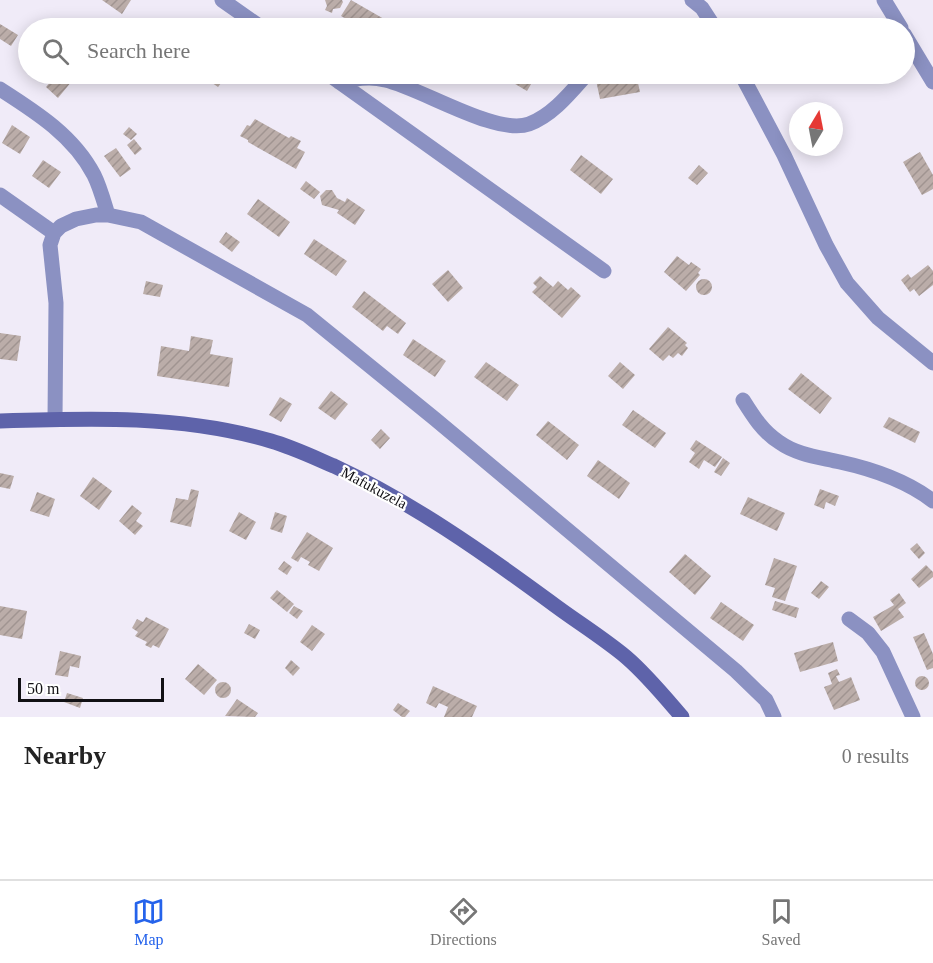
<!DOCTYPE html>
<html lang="en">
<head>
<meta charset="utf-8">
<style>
	:root { --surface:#fff; --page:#f2f2f2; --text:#222; --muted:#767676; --line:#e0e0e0; --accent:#2563eb }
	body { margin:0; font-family:"Times New Roman",serif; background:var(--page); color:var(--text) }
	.compass { position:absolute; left:789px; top:102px; width:54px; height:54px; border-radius:50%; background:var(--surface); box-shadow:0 3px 15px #0003; rotate:10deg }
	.scale { position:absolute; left:18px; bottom:15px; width:146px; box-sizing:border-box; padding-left:6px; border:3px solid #111014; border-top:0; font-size:16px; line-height:21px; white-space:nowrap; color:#111014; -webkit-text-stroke:4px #fff; paint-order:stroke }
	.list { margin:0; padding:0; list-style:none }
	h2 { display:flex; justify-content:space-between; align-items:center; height:78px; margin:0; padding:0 24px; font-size:26px }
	h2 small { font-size:20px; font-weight:400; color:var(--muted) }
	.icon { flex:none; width:33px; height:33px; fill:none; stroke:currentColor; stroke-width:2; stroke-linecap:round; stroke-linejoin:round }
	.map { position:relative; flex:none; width:933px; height:717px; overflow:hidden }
	.search { position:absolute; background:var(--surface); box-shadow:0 3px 15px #0003; left:18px; right:18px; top:18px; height:66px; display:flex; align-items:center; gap:15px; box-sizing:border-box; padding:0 21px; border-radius:33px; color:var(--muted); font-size:22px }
	.sheet { height:162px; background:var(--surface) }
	nav { display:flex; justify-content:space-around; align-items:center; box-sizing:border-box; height:84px; border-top:2px solid var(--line); background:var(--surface); font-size:16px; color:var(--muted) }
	nav a { display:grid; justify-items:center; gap:3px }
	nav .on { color:var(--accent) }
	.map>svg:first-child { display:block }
</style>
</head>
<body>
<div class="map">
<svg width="933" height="717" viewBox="0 0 933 717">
	<defs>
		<pattern id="building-hatch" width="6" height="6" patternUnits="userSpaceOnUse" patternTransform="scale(1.5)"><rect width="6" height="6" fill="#bbada9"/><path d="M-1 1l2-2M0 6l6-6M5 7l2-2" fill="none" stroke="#a09491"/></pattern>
	</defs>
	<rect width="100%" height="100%" fill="#f0ebf8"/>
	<path fill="url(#building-hatch)" d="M102,0H131L122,14Z
		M325,0H342L343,2L340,8L333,9L332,13L325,10L327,6Z
		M351,0L384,19L378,28H362L341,16Z
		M0,24L18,35L11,46L0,39Z
		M57,74H63L72,81L58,98L46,87Z
		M199,74H228L218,87Z
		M498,74H537L527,91Z
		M636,74L640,92L600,99L596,80Z
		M255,119L289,138L291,136L301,141L297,148L305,152L296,169L248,142V140L240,136L247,125L250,126Z
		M12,125L30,137L20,154L2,143Z
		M129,127L137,134L131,140L123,134Z
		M134,139L142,149L135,155L127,145Z
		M116,148L131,169L120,177L104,156Z
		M920,152L933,175V189L922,195L903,162Z
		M581,155L613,179L601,194L570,170Z
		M43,160L61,172L49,188L32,176Z
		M699,165L708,173L697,185L688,178Z
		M306,181L320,192L314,199L300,189Z
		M326,190H332L337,198L345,202L347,198L365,210L355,225L337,213L339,210L322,205L320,196Z
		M258,199L290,222L279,237L247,214Z
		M226,232L240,242L232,252L219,242Z
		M314,239L347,261L336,276L304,254Z
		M677,256L689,265L691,262L701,269L698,273L700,275L686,291L664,272Z
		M928,265L933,271V285L919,296L914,289L910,292L901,280L908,274L911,278Z
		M448,270L463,288L448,302L432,284Z
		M540,276L553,287L558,281L568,290L571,287L581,296L562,318L532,292L537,287L533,283Z
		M696 287a8 8 0 1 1 16 0a8 8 0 1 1-16 0Z
		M146,281L163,285L160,297L143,294Z
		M364,291L406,323L398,334L387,326L383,331L352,307Z
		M668,327L687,343L685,345L688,348L682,356L678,353L673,358L669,355L663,361L649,349Z
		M0,333L21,336L17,361L0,359Z
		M191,336L213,340L210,354L233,358L229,387L157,376L161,346L189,351Z
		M413,339L446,361L435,377L403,355Z
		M486,362L519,385L507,401L474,377Z
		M620,362L635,375L623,389L608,376Z
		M801,373L832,398L820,414L788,389Z
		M331,391L348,404L335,420L318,408Z
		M280,397L292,404L281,422L269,415Z
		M633,410L666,433L655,448L622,425Z
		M889,417L920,432L915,443L883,427Z
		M548,421L579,445L567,460L536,435Z
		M381,429L390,438L380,449L371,440Z
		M696,440L722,457L715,467L704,460L699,469L689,462L695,453L690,449Z
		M723,458L730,463L721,476L714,472Z
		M598,460L630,483L619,499L587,476Z
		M0,473L14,476L10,489L0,487Z
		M93,477L112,491L99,510L80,496Z
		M191,489L199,491L191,527L170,522L176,498L188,500Z
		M820,489L839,496L835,506L826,502L824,509L814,505Z
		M37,492L55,499L49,517L30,511Z
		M748,497L785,513L777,531L740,514Z
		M132,505L142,513L136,521L143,526L135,535L119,521Z
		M239,512L256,522L246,540L229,531Z
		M275,512L287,516L282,533L270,529Z
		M307,532L333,548L319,571L308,565L310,562L301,557L298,562L291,558Z
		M917,543L925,553L919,559L910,549Z
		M685,554L711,576L695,595L669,572Z
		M774,558L797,566L785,601L772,597L775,588L765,585Z
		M284,561L292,567L287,575L278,569Z
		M926,565L933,572V577L919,588L911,579Z
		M821,581L829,587L819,599L811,593Z
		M277,590L294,604L287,612L270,598Z
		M899,593L906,603L898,609L904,617L881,631L873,617L894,605L890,600Z
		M775,601L799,608L796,618L772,610Z
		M721,602L754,625L743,641L710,618Z
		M0,606L27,611L22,639L0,635Z
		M294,606L303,611L297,619L289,613Z
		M146,617L169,629L159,648L153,645L151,648L145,645L147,642L135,636L138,632L132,628L137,619L143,622Z
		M249,624L260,630L255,639L244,633Z
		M312,625L325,634L312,651L300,642Z
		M924,633L933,654V668L927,670L913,637Z
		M833,642L838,661L800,672L794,653Z
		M60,651L81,656L79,668L70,666L68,677L55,675Z
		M291,660L300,668L293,676L285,668Z
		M198,664L217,680L204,695L185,679Z
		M837,669L840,675L836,676L839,682L851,677L860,700L834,710L824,687L832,684L828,673Z
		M915 683a7 7 0 1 1 14 0a7 7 0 1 1-14 0Z
		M215 690a8 8 0 1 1 16 0a8 8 0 1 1-16 0Z
		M433,686L477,706L472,717H444L448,707L439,703L436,708L426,703Z
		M67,693L83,698L80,708L64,702Z
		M237,699L258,713L255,717L225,716Z
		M398,703L410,711L405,717H402L393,710Z"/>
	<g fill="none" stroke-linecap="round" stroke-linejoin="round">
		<path stroke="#8b91c2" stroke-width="15" d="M222,0L262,28
			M692,0L702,8L715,28
			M884,0L901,28
			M904,34L933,82
			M328,74L604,271
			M741,74L784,155L826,245L847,283L878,318L933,363
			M339,82C354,79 370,76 385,80C421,88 496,136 529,124C553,115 571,92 587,74
			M0,89C36,112 74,136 94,175C100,187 104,202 108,215
			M0,195L54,233
			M743,400C753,416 763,432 779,442C797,455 819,457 840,462C872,469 907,481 933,501
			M55,419L56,303L50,245L54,233L61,226L76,219L96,215H108L141,222L307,315L435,419L736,671L766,700L774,717
			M849,619L868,633L883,652L913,717"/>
		<path stroke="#5e63aa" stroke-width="15" d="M0,421C91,418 183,415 271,441C292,447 313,457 334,466C411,502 481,551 549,601C574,620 602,637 626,657C647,675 664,696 682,717"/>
	</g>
	<g text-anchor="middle" stroke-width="4.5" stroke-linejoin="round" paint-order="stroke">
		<g font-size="15" fill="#111014" stroke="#fff">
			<text transform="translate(374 488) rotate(28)" y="5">Mafukuzela</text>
		</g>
	</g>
</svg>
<svg class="compass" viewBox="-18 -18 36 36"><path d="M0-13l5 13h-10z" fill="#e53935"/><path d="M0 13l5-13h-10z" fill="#767676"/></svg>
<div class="scale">50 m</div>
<div class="search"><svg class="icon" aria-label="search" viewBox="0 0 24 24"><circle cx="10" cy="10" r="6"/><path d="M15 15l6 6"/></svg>Search here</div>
</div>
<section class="sheet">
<h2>Nearby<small>0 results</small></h2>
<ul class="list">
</ul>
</section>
<nav>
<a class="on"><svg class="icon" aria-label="map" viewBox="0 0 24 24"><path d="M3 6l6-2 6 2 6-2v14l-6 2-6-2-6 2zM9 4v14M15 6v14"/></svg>Map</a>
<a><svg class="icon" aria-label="directions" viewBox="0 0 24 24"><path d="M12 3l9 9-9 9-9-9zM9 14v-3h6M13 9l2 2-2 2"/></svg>Directions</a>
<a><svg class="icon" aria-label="saved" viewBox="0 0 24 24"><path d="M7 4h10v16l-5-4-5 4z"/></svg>Saved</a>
</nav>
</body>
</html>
